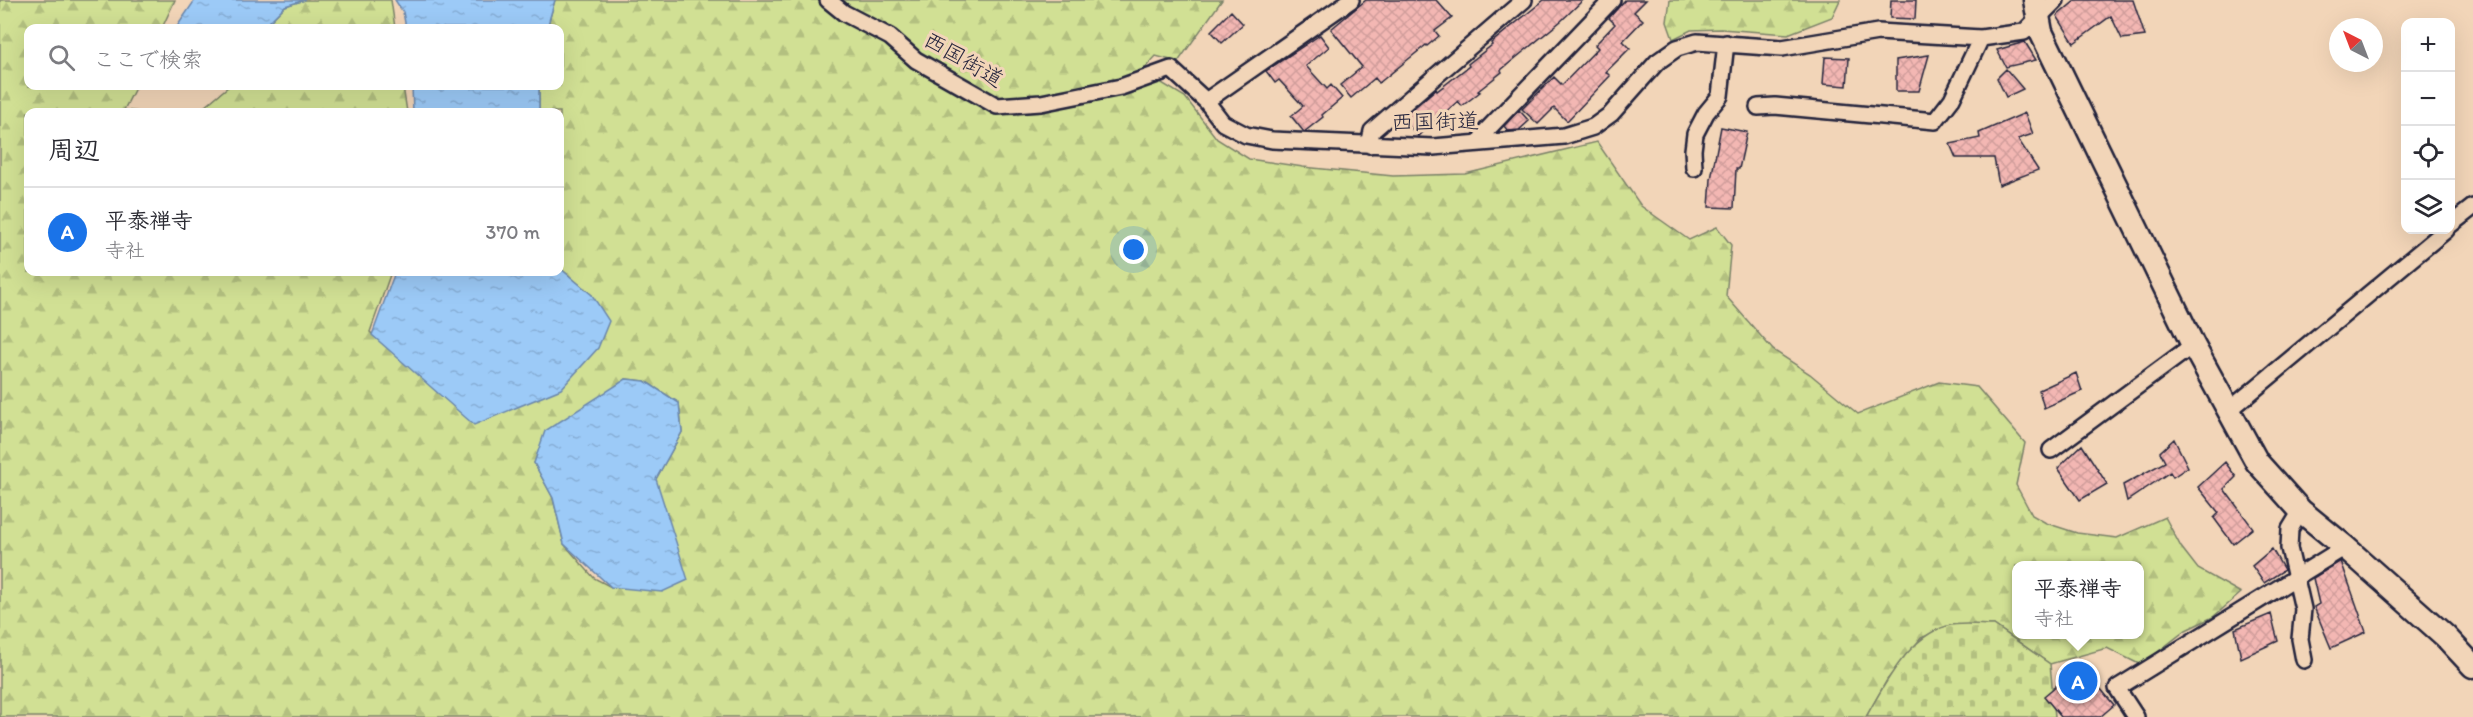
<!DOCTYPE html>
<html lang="ja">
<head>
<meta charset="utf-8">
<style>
	:root { --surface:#fff; --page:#f7f7f7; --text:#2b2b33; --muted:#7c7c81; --line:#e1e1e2; --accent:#1a73e8 }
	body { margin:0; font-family:Itim,"Klee One",sans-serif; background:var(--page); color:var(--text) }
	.controls { position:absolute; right:18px; top:18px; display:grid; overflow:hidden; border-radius:12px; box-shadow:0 6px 24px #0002 }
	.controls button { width:54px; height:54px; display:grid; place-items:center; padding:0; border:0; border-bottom:2px solid var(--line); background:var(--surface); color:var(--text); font:30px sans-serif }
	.compass { position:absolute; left:2329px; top:18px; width:54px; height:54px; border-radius:50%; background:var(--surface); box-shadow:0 6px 24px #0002; rotate:318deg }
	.you { position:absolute; left:1134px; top:250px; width:21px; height:21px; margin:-15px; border:4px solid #fff; border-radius:50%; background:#1a73e8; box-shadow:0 0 0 9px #1a73e833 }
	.badge { display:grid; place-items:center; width:39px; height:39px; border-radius:50%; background:var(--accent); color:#fff; font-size:20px; font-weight:700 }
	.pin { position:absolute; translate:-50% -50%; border:3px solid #fff; box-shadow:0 2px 6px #0006 }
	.popup { position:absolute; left:2012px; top:561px; width:132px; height:78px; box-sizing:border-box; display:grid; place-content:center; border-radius:12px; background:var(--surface); filter:drop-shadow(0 2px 4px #0005); font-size:20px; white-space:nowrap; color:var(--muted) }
	.popup b { font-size:22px; color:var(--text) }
	.popup::after { content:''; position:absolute; left:50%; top:100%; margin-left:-12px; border:12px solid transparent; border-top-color:var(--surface) }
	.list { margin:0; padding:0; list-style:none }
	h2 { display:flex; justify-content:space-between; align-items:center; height:78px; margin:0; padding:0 24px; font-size:26px }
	h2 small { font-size:20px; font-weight:400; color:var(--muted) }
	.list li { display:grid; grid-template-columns:39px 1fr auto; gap:18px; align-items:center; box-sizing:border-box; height:90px; padding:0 24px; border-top:2px solid var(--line) }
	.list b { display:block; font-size:22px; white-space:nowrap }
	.list p { margin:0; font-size:20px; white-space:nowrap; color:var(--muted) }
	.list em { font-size:20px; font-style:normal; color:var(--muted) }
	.icon { flex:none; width:33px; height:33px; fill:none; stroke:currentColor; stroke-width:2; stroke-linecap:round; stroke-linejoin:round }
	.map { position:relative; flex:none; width:2473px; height:717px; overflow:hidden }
	.search { position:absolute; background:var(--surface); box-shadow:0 6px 24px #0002; left:24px; top:24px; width:540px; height:66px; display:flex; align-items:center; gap:15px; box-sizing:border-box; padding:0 21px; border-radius:12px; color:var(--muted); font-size:22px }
	.panel { position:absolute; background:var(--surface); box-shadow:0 6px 24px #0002; left:24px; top:108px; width:540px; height:168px; border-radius:12px }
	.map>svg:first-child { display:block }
</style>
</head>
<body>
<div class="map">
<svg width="2473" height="717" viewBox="0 0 2473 717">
	<defs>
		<pattern id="forest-firs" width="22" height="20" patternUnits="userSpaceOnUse" patternTransform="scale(1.5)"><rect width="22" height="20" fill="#d1e094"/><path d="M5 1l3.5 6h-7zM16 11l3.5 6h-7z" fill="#b3c080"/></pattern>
		<pattern id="cemetery-stones" width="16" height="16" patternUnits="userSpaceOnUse" patternTransform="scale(1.5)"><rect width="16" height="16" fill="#d1e094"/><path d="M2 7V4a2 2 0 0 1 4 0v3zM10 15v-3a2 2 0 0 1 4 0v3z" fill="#b3c080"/></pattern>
		<pattern id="water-ripples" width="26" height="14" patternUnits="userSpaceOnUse" patternTransform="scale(1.5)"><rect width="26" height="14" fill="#9ccaf7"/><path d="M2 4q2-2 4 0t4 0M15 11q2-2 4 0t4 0" fill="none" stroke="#86add5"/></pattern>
		<pattern id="building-cross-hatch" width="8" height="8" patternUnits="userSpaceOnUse" patternTransform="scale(1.5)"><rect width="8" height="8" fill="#f3b7b3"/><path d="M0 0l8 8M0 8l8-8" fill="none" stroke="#d09d9b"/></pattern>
	</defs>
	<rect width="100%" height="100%" fill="#f2d5b8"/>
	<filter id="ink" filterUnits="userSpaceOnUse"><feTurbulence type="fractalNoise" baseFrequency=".0167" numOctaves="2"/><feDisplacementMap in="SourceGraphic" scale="12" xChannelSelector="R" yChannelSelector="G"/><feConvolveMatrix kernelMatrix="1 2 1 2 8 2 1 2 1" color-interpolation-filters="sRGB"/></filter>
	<g filter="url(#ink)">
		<path fill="url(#forest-firs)" stroke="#7a8168" stroke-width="1.5" fill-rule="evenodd" d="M0,0H175L162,28H28V86H136L124,110L140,112H28V272H391L370,332L474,424L592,295L560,268V112H539V86H560V28H547L555,0H1222L1178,62L1156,56L1142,71L1185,97L1217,139L1249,159L1303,167L1393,176L1465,174L1597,142L1641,206L1689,240L1717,227L1731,245L1726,296L1773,350L1810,374L1858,414L1939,382L1977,387L2025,443L2016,485L2032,515L2046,523L2077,533L2117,538L2165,517L2181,547L2198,569L2241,593L2213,617L2186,630L2141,665L2107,648L2050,664L1994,625L1948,626L1921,638L1887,680L1866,717H0ZM626,379L645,381L679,403L682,432L656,479L611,587L594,578L564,544L553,498L534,463ZM2016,566H2140V634H2016Z
			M305,0H391L395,28H263L285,6Z
			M1670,0H1840L1832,17L1788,34L1721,29L1691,30L1673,39L1667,22Z
			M229,86H403L407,112H198Z"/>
		<path fill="url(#cemetery-stones)" stroke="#7a8168" stroke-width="1.5" d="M1994,625L2050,664L2055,717H1866C1884,685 1909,636 1947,626C1961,622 1980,625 1994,625Z"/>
		<path fill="url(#water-ripples)" stroke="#6b87ac" stroke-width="1.5" d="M195,0H305L285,6L263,28H176Z
			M395,0H555L547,28H406L403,12Z
			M412,86H539V112H413Z
			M560,268L592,295L609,321L598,348L561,389L474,425L372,335L395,272H560Z
			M626,379L645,381L679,403L682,432L656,479L688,580L662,592L611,587L564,544L553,498L534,463L545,431Z"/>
		<path fill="url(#building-cross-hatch)" stroke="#22223b" stroke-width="1.5" d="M1366,0H1436L1452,18L1435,31L1439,36L1427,46L1426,45L1379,83L1375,78L1351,98L1340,85L1362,67L1331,29Z
			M1544,0H1583L1561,21L1501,70L1502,72L1478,91L1480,92L1462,106L1458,101L1418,136L1402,118L1436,89L1437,91L1469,66L1468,64L1492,45L1491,43Z
			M1625,0H1646L1634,12L1643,20L1623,41L1630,48L1606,72L1610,76L1567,121L1554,108L1538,124L1522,109L1554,77L1562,85L1598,48L1595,45L1615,24L1609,18Z
			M1891,0H1916L1915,19L1890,18Z
			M2076,0H2133L2145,36L2122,39L2111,16L2074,43L2057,16Z
			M1231,11L1243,24L1222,43L1211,31Z
			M1320,35L1329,47L1306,66L1327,89L1331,85L1342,98L1322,115L1323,117L1304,132L1291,116L1303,106L1279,80L1275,83L1266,71Z
			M2025,42L2036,60L2006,67L1997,50Z
			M1929,55L1919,91H1896V60Z
			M1825,57L1849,58L1847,86L1823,84Z
			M2006,69L2023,89L2006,97L1997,78Z
			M1519,110L1529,121L1519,130L1508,131L1504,126Z
			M2025,113L2033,134L2018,139L2038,170L1999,185L1994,158H1956L1950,144L1980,138L1979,133Z
			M1721,127L1747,132L1739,169H1736L1734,208L1709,207L1711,179Z
			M2076,373L2082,391L2044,408L2039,390Z
			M2174,439L2188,467L2173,477L2170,472L2127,501L2123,485L2165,462L2160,452Z
			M2082,445L2107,484L2080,500L2058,468Z
			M2225,462L2236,477L2224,489L2253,528L2233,544L2214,518L2219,513L2198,487Z
			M2272,549L2284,570L2264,583L2252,566Z
			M2341,561L2366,632L2331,648L2314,607L2319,604L2313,578Z
			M2271,614L2278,641L2241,658L2235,629Z
			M2081,665L2114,705L2100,717H2061L2044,696Z"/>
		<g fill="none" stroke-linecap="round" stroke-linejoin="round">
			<defs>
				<path id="street" d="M828,0L844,13L890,37L916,60L997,106L1041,103L1121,87L1171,69L1206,101L1223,123L1246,135L1272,140L1433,147L1564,136L1593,127L1611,114L1657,62L1677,48L1697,42L1782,48L1878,32L1981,38L2024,32L2056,0
					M1206,101L1351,0
					M1758,107L1775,106L1935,121L1952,99L1981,38
					M1479,143L1485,132L1612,0
					M1369,145L1372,131L1524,0
					M1694,168L1693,150L1695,134L1706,113L1720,96L1726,43
					M2450,225L2473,207
					M2227,412L2446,230
					M2051,450L2193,345
					M2301,511L2290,529L2289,548L2303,609L2300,639L2304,660
					M2136,717L2117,688L2345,547"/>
				<path id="secondary" d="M2035,0L2041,32L2193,345L2257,462L2301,511L2345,547L2445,636L2473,666"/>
			</defs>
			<use href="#street" stroke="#22223b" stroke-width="20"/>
			<use href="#secondary" stroke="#22223b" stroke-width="27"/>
			<use href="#street" stroke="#f2d5b8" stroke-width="15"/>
			<use href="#secondary" stroke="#f2d5b8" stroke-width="22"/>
		</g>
	</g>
	<g text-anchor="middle" stroke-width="6" stroke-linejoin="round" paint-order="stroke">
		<g font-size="22" fill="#22223b" stroke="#f2d5b8">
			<text transform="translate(964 59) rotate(30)" y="8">西国街道</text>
			<text transform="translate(1435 121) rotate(-1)" y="8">西国街道</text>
		</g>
	</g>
</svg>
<div class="controls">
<button>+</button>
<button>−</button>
<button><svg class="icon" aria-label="locate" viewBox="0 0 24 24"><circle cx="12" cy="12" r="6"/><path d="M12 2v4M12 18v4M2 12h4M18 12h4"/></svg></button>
<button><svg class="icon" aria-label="layers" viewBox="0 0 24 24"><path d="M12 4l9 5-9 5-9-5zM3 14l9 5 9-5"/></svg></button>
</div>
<svg class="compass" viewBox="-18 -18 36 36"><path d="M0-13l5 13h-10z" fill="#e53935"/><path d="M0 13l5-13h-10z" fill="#7c7c81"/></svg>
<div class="you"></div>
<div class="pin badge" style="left:2078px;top:681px">A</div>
<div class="popup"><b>平泰禅寺</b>寺社</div>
<div class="search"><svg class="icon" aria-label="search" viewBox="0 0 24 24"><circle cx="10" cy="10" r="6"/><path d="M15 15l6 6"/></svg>ここで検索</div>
<section class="panel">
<h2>周辺<small></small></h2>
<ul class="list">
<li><span class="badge">A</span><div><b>平泰禅寺</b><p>寺社</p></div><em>370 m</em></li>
</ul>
</section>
</div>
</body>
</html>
